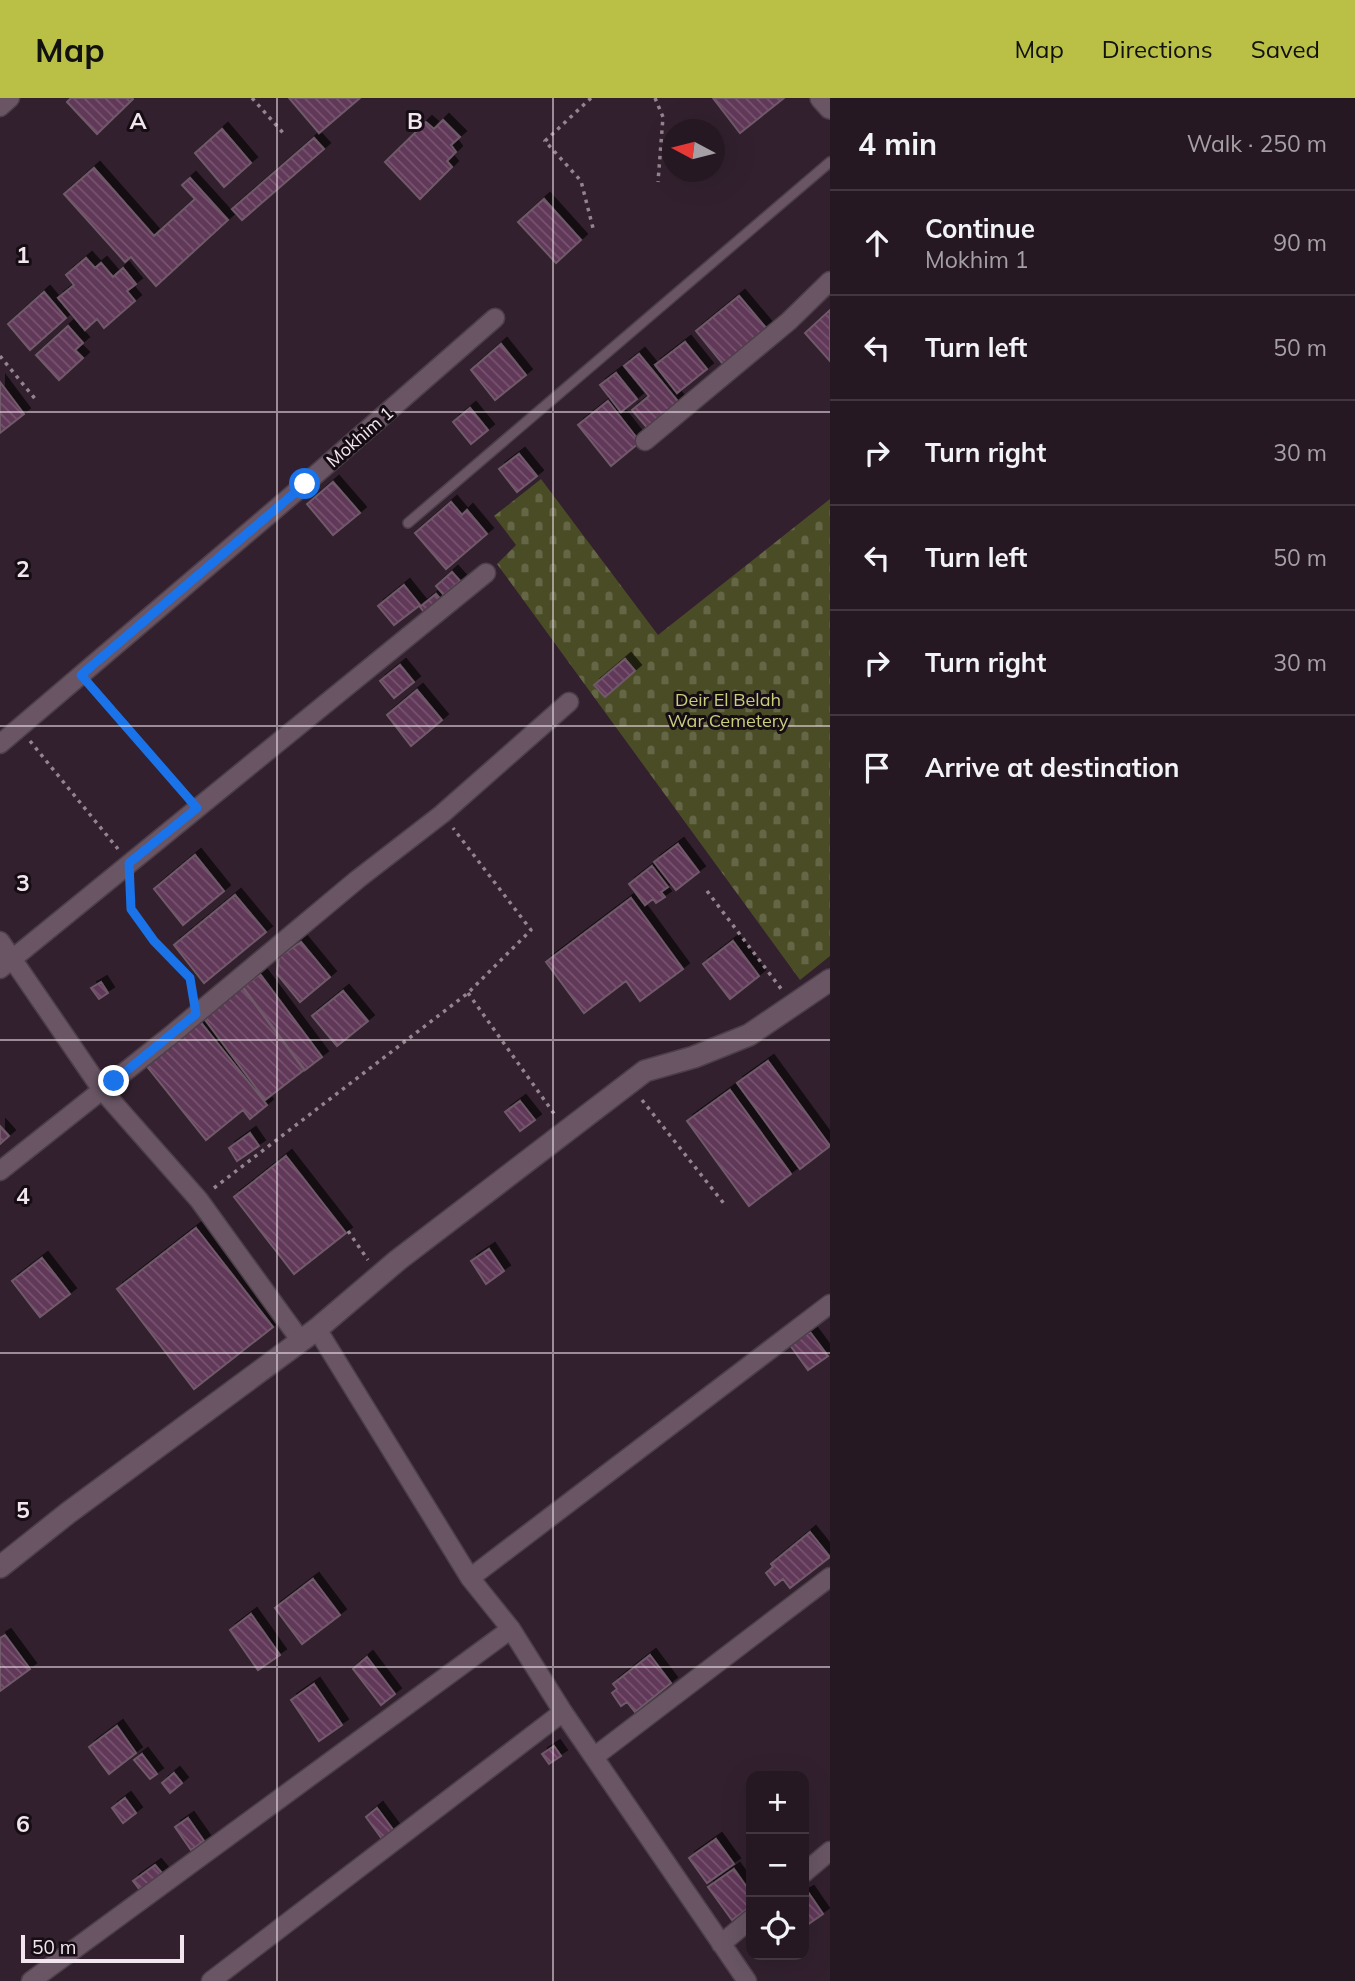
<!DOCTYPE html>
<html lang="en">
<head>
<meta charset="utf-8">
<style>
	:root { --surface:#261822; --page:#32252f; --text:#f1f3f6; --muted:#a4a0a5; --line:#423740; --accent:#bac045 }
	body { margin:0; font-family:Mulish,sans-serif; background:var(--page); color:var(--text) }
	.controls { position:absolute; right:21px; bottom:21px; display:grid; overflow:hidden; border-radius:14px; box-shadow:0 7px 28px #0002 }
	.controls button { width:63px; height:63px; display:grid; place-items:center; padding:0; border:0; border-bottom:2px solid var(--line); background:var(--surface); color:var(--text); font:35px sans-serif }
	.compass { position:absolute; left:662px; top:21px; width:63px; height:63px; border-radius:50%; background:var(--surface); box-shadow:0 7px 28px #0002; rotate:277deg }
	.scale { position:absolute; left:21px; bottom:18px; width:163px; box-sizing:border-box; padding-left:7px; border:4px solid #f2e5ee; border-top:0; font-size:19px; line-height:24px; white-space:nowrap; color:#f2e5ee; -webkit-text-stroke:5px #150d13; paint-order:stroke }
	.stop { position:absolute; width:21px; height:21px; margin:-16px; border:5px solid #1a73e8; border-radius:50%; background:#fff }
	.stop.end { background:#1a73e8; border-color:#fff; box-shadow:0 2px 7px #0008 }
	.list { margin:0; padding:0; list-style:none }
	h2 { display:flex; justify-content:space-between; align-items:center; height:91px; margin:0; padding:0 28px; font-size:30px }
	h2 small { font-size:23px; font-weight:400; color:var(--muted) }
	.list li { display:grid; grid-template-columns:46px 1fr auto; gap:21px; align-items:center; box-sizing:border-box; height:105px; padding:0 28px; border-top:2px solid var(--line) }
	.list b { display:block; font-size:26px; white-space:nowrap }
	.list p { margin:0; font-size:23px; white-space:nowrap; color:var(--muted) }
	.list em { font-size:23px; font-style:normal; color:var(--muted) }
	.icon { flex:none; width:38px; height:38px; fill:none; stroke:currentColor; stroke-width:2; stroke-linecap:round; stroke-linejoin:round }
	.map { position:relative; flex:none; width:830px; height:1883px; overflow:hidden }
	header { display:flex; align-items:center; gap:42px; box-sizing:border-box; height:98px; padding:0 35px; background:var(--accent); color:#111 }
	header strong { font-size:33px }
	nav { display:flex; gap:38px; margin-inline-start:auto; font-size:24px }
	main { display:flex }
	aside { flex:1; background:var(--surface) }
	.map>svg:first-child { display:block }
</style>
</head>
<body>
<header>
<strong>Map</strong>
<nav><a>Map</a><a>Directions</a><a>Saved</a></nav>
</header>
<main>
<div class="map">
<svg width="830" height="1883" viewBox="0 0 830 1883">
	<defs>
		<pattern id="cemetery-stones" width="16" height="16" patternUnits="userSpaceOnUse" patternTransform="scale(1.75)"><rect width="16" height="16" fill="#4a4c26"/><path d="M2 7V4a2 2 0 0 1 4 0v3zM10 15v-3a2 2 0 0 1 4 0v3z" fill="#656646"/></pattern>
		<pattern id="building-back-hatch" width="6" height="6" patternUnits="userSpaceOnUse" patternTransform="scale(1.75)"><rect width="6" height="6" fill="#613758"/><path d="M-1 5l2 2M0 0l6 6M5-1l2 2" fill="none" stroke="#785470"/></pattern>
		<filter id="shadow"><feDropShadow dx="6" dy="-6" stdDeviation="0" flood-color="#0009"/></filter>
	</defs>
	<rect width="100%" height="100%" fill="#32202e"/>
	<path fill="url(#cemetery-stones)" d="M541,381L658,537L830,401V858L800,882L497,466L516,447L494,418Z"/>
	<path fill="url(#building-back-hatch)" stroke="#6f5a69" stroke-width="2" filter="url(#shadow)" d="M71,0H132L133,1L97,36L67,4Z
		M289,0H360L319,35Z
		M713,0H784L740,35Z
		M443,22L460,39L451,47L456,54L447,63L452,69L420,101L385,64L426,24L434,31Z
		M222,31L251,65L224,89L195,55Z
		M314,40L324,51L242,122L232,111Z
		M94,70L154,138L195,101L182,87L190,80L228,122L156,188L131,159L125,164L64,96Z
		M544,101L581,142L556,165L518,124Z
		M86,160L95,170L101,165L113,179L123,170L136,186L127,193L135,203L104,230L97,221L85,232L58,200L74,187L66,177Z
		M44,194L66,220L30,252L8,226Z
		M739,198L767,231L723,266L696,233Z
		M830,212V263L805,235Z
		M68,228L83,245L75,252L83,260L59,282L36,257Z
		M685,244L707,271L677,295L655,267Z
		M501,246L526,277L495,302L471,272Z
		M639,256L681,307L650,333L632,312L649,298L624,268Z
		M616,275L637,301L621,314L600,287Z
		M0,284L24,316L0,335Z
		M608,303L640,344L611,368L578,327Z
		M470,310L488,332L471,346L453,324Z
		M519,356L537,378L517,394L499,371Z
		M333,384L360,415L333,437L307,406Z
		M451,404L462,417L467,412L487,436L446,471L415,435Z
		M452,474L460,483L444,497L436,488Z
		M404,487L420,507L394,527L378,508Z
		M436,496L443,504L427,518L420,509Z
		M625,561L635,573L605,599L594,587Z
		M400,567L414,584L394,600L380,583Z
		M417,592L442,622L411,648L387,617Z
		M678,746L699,774L676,792L654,764Z
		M195,757L224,793L183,827L154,791Z
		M652,768L668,789L661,794L665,799L656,805L653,801L645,807L629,786Z
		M235,797L266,834L204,885L174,847Z
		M631,800L683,871L640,903L626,883L584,915L546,864Z
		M733,843L759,878L730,901L703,866Z
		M301,844L330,879L300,904L277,876L279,859Z
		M260,876L322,959L305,972L243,889Z
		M101,884L108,895L99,901L91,890Z
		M242,889L304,972L265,1002L203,919Z
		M343,893L368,923L337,948L312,918Z
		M199,922L267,1007L250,1021L243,1012L206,1042L145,966Z
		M768,963L830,1048L800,1071L737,985Z
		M730,992L791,1076L749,1108L687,1023Z
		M520,1003L535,1022L520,1033L505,1014Z
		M0,1028L9,1038L0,1046Z
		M250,1035L259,1048L237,1063L229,1050Z
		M286,1058L346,1135L294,1176L234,1099Z
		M196,1130L273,1229L194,1291L117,1191Z
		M489,1151L504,1173L486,1186L471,1163Z
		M42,1160L70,1196L40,1219L12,1183Z
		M810,1234L828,1258L808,1272L790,1247Z
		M810,1434L830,1459L790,1490L783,1481L775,1487L766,1475L773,1469L771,1466Z
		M313,1481L340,1517L302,1546L275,1510Z
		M251,1516L280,1557L258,1572L230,1532Z
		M5,1537L30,1571L0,1593V1540Z
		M650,1557L671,1585L635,1614L627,1604L621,1608L612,1595L617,1591L613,1586Z
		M367,1559L395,1596L381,1607L353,1571Z
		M314,1586L342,1627L319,1643L291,1602Z
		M117,1628L136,1655L109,1676L89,1649Z
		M554,1648L561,1658L549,1666L542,1656Z
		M142,1656L157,1676L150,1681L134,1662Z
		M174,1675L182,1685L170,1695L162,1685Z
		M125,1700L136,1715L123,1725L112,1710Z
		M377,1710L394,1733L382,1741L366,1719Z
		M188,1720L204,1743L191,1752L175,1729Z
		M716,1741L734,1766L707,1785L689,1760Z
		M155,1767L162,1775L140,1792L133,1783Z
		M734,1771L751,1795V1808L732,1822L708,1789Z
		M808,1794L823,1816L804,1829V1796Z"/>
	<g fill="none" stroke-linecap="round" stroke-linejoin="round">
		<defs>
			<path id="lane" d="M408,425L830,64"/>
			<path id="street" d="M0,9L10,0
				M645,343L789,223L830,183
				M0,646L305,386L495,220
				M0,843L102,992L199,1102L301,1243
				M0,871L486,475
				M0,1073L170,938L358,781L442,716L569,604
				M317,1231L470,1480L511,1531L563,1614L747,1883
				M470,1480L830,1206
				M594,1659L830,1479
				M804,1775L830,1753
				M721,1846L751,1821
				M31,1883L511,1531
				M211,1883L563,1614"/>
			<path id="secondary" d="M821,0L830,10
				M0,1469L68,1415L317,1231L398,1162L645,973L694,959L749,937L830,882"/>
		</defs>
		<use href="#lane" stroke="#4d3f4a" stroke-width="12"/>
		<use href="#street" stroke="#4d3f4a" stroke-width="21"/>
		<use href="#secondary" stroke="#4d3f4a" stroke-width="24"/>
		<path stroke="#93848f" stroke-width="3.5" stroke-dasharray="3.5 5" stroke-linecap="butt" d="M252,0L285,37
			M591,0L545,43L581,83L593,130
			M655,0L663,19L658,84
			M0,258L36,302
			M93,590L184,696
			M30,643L118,751
			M130,790L131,811L154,843L190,880L193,896
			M707,793L782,892
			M468,895L555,1017
			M642,1002L725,1107
			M214,1090L468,895L531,832L453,730
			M348,1133L368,1162"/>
		<use href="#lane" stroke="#695564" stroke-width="9"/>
		<use href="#street" stroke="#695564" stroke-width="18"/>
		<use href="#secondary" stroke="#695564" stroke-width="21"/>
	</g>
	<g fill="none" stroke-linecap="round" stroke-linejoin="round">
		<path stroke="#1a73e8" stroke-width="9" d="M114,983L196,916L190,880L154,843L131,811L129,765L197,710L81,577L305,386"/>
	</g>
	<path fill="none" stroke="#f2e5ee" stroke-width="2" stroke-opacity="0.55" d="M277,0V1883M553,0V1883M0,314H830M0,628H830M0,942H830M0,1255H830M0,1569H830"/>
	<g text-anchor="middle" stroke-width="6" stroke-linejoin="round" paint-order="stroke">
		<g font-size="18" fill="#f2e5ee" stroke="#150d13">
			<text transform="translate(360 339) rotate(-41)" y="6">Mokhim 1</text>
		</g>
		<g font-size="18" fill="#c8ce7c" stroke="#150d13">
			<text x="728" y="608">Deir El Belah<tspan x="728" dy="21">War Cemetery</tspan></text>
		</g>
	</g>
	<g font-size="23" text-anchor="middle" font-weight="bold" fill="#f2e5ee" stroke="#150d13" stroke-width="6" stroke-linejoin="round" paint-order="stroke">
		<text x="138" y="31">A</text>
		<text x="415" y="31">B</text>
		<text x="23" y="165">1</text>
		<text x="23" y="479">2</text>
		<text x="23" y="793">3</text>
		<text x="23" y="1106">4</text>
		<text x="23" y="1420">5</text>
		<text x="23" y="1734">6</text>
	</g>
</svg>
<div class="controls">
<button>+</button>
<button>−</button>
<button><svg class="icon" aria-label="locate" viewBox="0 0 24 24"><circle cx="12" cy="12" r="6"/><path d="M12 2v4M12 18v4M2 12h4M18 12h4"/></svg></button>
</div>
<svg class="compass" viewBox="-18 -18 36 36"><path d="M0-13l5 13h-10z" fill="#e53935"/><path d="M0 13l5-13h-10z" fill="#a4a0a5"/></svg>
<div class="scale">50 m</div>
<div class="stop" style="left:305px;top:386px"></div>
<div class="stop end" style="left:114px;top:983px"></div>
</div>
<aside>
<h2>4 min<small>Walk · 250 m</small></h2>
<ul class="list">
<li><svg class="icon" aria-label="ahead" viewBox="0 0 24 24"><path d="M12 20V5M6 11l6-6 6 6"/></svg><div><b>Continue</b><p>Mokhim 1</p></div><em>90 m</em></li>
<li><svg class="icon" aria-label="left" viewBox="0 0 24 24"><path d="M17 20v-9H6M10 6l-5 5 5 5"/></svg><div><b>Turn left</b></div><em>50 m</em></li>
<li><svg class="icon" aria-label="right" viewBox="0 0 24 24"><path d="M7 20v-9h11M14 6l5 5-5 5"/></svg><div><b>Turn right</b></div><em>30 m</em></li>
<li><svg class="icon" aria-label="left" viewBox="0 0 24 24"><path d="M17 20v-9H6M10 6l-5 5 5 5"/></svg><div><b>Turn left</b></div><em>50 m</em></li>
<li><svg class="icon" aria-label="right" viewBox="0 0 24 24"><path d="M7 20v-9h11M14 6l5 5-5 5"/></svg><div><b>Turn right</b></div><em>30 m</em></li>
<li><svg class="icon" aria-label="arrive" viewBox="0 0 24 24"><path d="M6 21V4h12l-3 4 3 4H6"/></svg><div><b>Arrive at destination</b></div></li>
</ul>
</aside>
</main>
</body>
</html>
